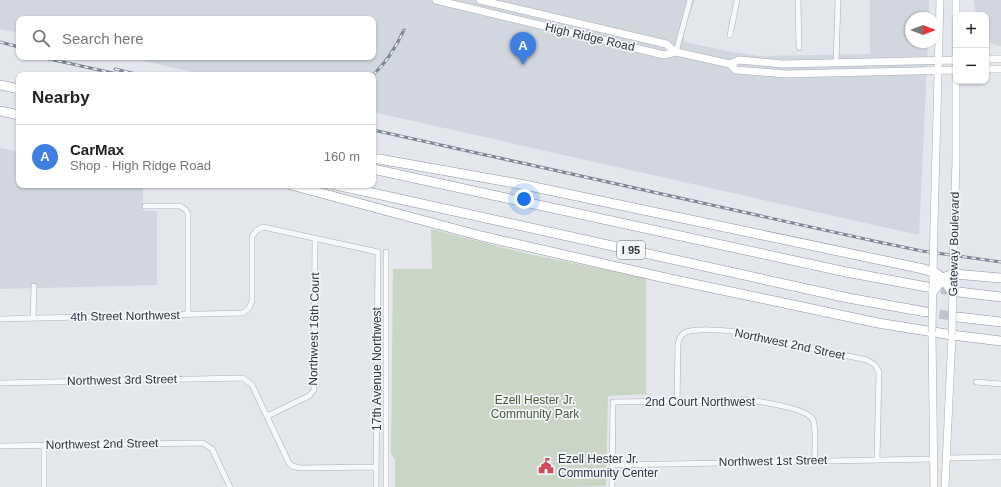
<!DOCTYPE html>
<html lang="en">
<head>
<meta charset="utf-8">
<style>
	:root { --surface:#fff; --page:#f6f6f6; --text:#222; --muted:#767676; --line:#e0e0e0; --accent:#0f766e }
	body { margin:0; font-family:Arial,sans-serif; background:var(--page); color:var(--text) }
	.controls { position:absolute; right:12px; top:12px; display:grid; overflow:hidden; border-radius:8px; box-shadow:0 1px 3px #0004 }
	.controls button { width:36px; height:36px; display:grid; place-items:center; padding:0; border:0; border-bottom:1px solid var(--line); background:var(--surface); color:var(--text); font:20px sans-serif }
	.compass { position:absolute; left:905px; top:12px; width:36px; height:36px; border-radius:50%; background:var(--surface); box-shadow:0 1px 3px #0004; rotate:90deg }
	.you { position:absolute; left:524px; top:199px; width:14px; height:14px; margin:-10px; border:3px solid #fff; border-radius:50%; background:#1a73e8; box-shadow:0 0 0 6px #1a73e833 }
	.badge { display:grid; place-items:center; width:26px; height:26px; border-radius:50%; background:var(--accent); color:#fff; font-size:13px; font-weight:700 }
	.pin { position:absolute; translate:-50% -33px; filter:drop-shadow(0 1px 2px #0008) }
	.pin::after { content:''; position:absolute; top:21px; width:14px; height:12px; background:inherit; clip-path:polygon(0 0,100% 0,50% 100%) }
	.list { margin:0; padding:0; list-style:none }
	h2 { display:flex; justify-content:space-between; align-items:center; height:52px; margin:0; padding:0 16px; font-size:17px }
	h2 small { font-size:13px; font-weight:400; color:var(--muted) }
	.list li { display:grid; grid-template-columns:26px 1fr auto; gap:12px; align-items:center; box-sizing:border-box; height:64px; padding:0 16px; border-top:1px solid var(--line) }
	.list b { display:block; font-size:15px; white-space:nowrap }
	.list p { margin:0; font-size:13px; white-space:nowrap; color:var(--muted) }
	.list em { font-size:13px; font-style:normal; color:var(--muted) }
	.icon { flex:none; width:22px; height:22px; fill:none; stroke:currentColor; stroke-width:2; stroke-linecap:round; stroke-linejoin:round }
	.map { position:relative; flex:none; width:1001px; height:487px; overflow:hidden }
	.search { position:absolute; background:var(--surface); box-shadow:0 1px 3px #0004; left:16px; top:16px; width:360px; height:44px; display:flex; align-items:center; gap:10px; box-sizing:border-box; padding:0 14px; border-radius:8px; color:var(--muted); font-size:15px }
	.panel { position:absolute; background:var(--surface); box-shadow:0 1px 3px #0004; left:16px; top:72px; width:360px; height:116px; border-radius:8px }
	.map>svg:first-child { display:block }
</style>
</head>
<body>
<div class="map">
<svg width="1001" height="487" viewBox="0 0 1001 487">
	<rect width="100%" height="100%" fill="#e4e7ec"/>
	<path fill="#d2d6de" d="M0,0H695L686,25L684,36L685,42L727,51L759,56L870,54V0H929V18H911V42H928L919,235L373,112V75H206L126,57H373V19H19V33L0,29Z
		M974,0H1001V46L995,45L986,41V15H976Z
		M0,148L19,152V185H143V211H157V285L0,289Z"/>
	<path fill="#c9d6c5" d="M431,229L524,253L646,278V394L608,396L606,486L569,487H395V460L391,453L393,269H432Z"/>
	<g fill="none" stroke-linecap="round" stroke-linejoin="round">
		<path stroke="#bfc3cb" stroke-width="9" stroke-dasharray="9 4.5" stroke-linecap="butt" d="M928,287L957,292
			M926,312L958,317"/>
		<defs>
			<path id="street" d="M798,0L799,48
				M730,35L737,0
				M676,52L690,0
				M836,63L838,0
				M145,206H180L186,210L188,214V314
				M33,318L34,286
				M0,319L243,313L249,308L252,301V237L256,231L263,227L378,252L376,487
				M976,382L1001,384
				M0,383L243,378L252,385L289,463L292,466L300,468L376,467
				M677,401L678,344C679,339 680,336 684,333C694,328 725,330 737,332L867,360L875,365L879,372L877,460
				M267,416L309,396L314,390L315,238
				M0,446L203,443L212,449L230,487
				M947,458L1001,457
				M612,465L934,459
				M44,487V445
				M386,487V252
				M612,487L613,402L745,400C758,401 808,408 813,420C817,430 814,449 815,460"/>
			<path id="secondary" d="M436,0L664,55L676,52
				M480,0L666,44L676,52L730,64L736,70L786,74L956,70
				M986,59H1001
				M730,64L739,60L783,64L956,60
				M986,69H1001
				M934,225L940,0
				M954,229L956,159V0
				M932,332L934,487
				M945,487L952,335"/>
			<path id="highway" d="M0,85L19,89
				M0,111L19,115
				M373,159H379L520,184L914,267
				M373,169L846,272L927,287
				M291,185L481,236L670,279L878,323L952,335L1001,341
				M336,185L848,298L926,312
				M954,274L1001,278
				M959,292L1001,297
				M958,317L1001,322"/>
		</defs>
		<use href="#street" stroke="#a9aeb7" stroke-width="6"/>
		<use href="#secondary" stroke="#a9aeb7" stroke-width="8"/>
		<use href="#highway" stroke="#8b94a3" stroke-width="10"/>
		<use href="#street" stroke="#f7f8fa" stroke-width="5"/>
		<use href="#secondary" stroke="#fff" stroke-width="7"/>
		<use href="#highway" stroke="#fff" stroke-width="9"/>
		<defs>
			<path id="rail" d="M0,42L19,47
				M40,57L122,75
				M115,69L140,75
				M373,75C387,62 396,47 404,30
				M373,130L874,241L922,251L1001,262"/>
		</defs>
		<use href="#rail" stroke="#7d8696" stroke-width="3"/>
		<use href="#rail" stroke="#f4f6f9" stroke-width="1.5" stroke-dasharray="4.5" stroke-linecap="butt"/>
		<defs>
			<path id="secondary-bridge" d="M932,332L934,225
				M952,335L954,229"/>
			<path id="highway-bridge" d="M914,267C939,272 938,272 953,293
				M933,291L945,277L954,274"/>
		</defs>
		<use href="#secondary-bridge" stroke="#a9aeb7" stroke-width="8" stroke-linecap="butt"/>
		<use href="#highway-bridge" stroke="#8b94a3" stroke-width="10" stroke-linecap="butt"/>
		<use href="#secondary-bridge" stroke="#fff" stroke-width="7"/>
		<use href="#highway-bridge" stroke="#fff" stroke-width="9"/>
	</g>
	<defs>
		<symbol id="civic-bare" viewBox="-9 -9 18 18"><path d="M-.6-6.5H3V-4.5H.6V-3L4-1V1h2V6H-6V1h2V-1L-.6-3ZM-1.2 2.5V6h2.4V2.5Z" fill="#d1495b" stroke="#f4f6f9" stroke-width="2.5" paint-order="stroke"/></symbol>
	</defs>
	<g fill-rule="evenodd">
		<use href="#civic-bare" x="535" y="455" width="22" height="22"/>
	</g>
	<g text-anchor="middle" stroke-width="3.5" stroke-linejoin="round" paint-order="stroke">
		<rect fill="#f4f6f9" stroke="#676e7b" stroke-width="1" x="617" y="241" width="28" height="18" rx="3"/>
		<g font-size="11" font-weight="bold" fill="#2b3445">
			<text x="631" y="254">I 95</text>
		</g>
		<g font-size="12" fill="#2b3445" stroke="#f4f6f9">
			<text transform="translate(590 37) rotate(13)" y="4">High Ridge Road</text>
			<text transform="translate(954 244) rotate(-89)" y="4">Gateway Boulevard</text>
			<text transform="translate(125 316) rotate(-1)" y="4">4th Street Northwest</text>
			<text transform="translate(314 329) rotate(-89)" y="4">Northwest 16th Court</text>
			<text transform="translate(790 344) rotate(12)" y="4">Northwest 2nd Street</text>
			<text transform="translate(377 369) rotate(-90)" y="4">17th Avenue Northwest</text>
			<text transform="translate(122 380) rotate(-1)" y="4">Northwest 3rd Street</text>
			<text x="700" y="406">2nd Court Northwest</text>
			<text transform="translate(102 444) rotate(-1)" y="4">Northwest 2nd Street</text>
			<text transform="translate(773 461) rotate(-1)" y="4">Northwest 1st Street</text>
		</g>
		<g font-size="12" fill="#3f6138" stroke="#f4f6f9">
			<text x="535" y="404">Ezell Hester Jr.<tspan x="535" dy="14">Community Park</tspan></text>
		</g>
		<g font-size="12" fill="#2b3445" stroke="#f4f6f9" text-anchor="start">
			<text x="558" y="463">Ezell Hester Jr.<tspan x="558" dy="14">Community Center</tspan></text>
		</g>
	</g>
</svg>
<div class="controls">
<button>+</button>
<button>−</button>
</div>
<svg class="compass" viewBox="-18 -18 36 36"><path d="M0-13l5 13h-10z" fill="#e53935"/><path d="M0 13l5-13h-10z" fill="#767676"/></svg>
<div class="you"></div>
<div class="pin badge" style="left:523px;top:65px;background:#3f7fe0">A</div>
<div class="search"><svg class="icon" aria-label="search" viewBox="0 0 24 24"><circle cx="10" cy="10" r="6"/><path d="M15 15l6 6"/></svg>Search here</div>
<section class="panel">
<h2>Nearby<small></small></h2>
<ul class="list">
<li><span class="badge" style="background:#3f7fe0">A</span><div><b>CarMax</b><p>Shop · High Ridge Road</p></div><em>160 m</em></li>
</ul>
</section>
</div>
</body>
</html>
